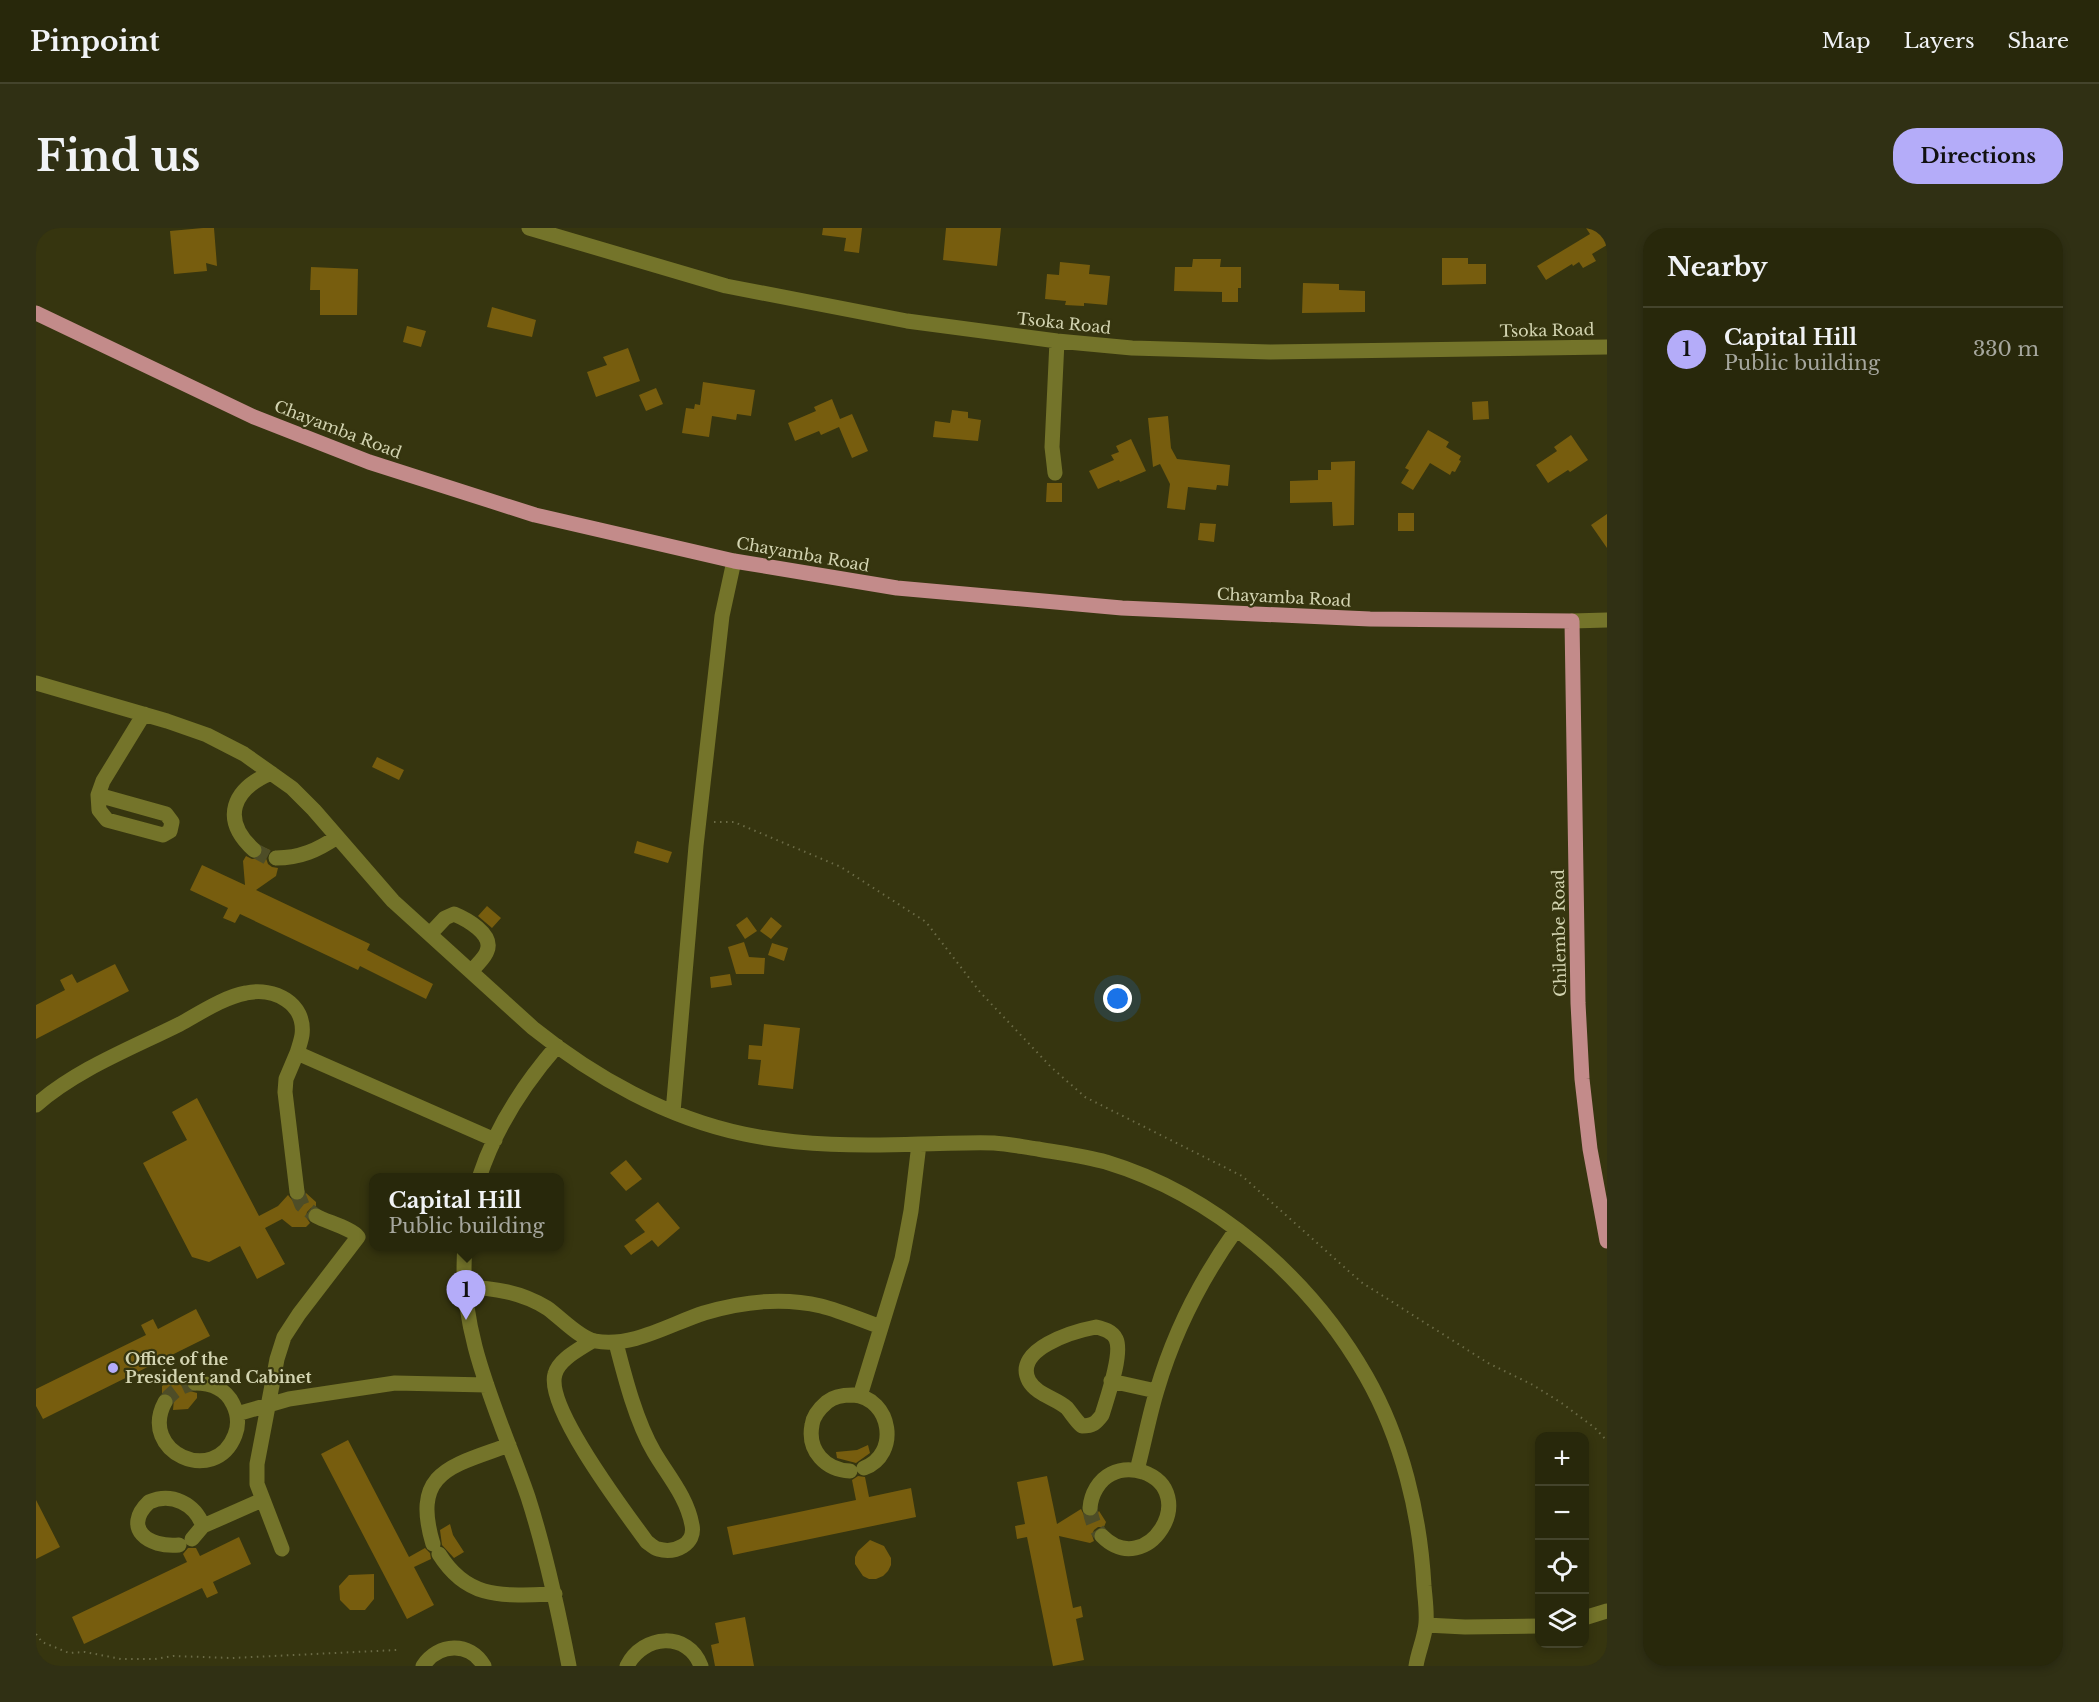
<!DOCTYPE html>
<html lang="en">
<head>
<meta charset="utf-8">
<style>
	:root { --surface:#28280b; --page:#303014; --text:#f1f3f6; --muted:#a5a69d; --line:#44442c; --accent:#b4acf9 }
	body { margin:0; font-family:"Libre Baskerville",serif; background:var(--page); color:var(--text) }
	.controls { position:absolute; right:18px; bottom:18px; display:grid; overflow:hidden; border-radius:12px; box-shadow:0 3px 9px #0003 }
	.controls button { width:54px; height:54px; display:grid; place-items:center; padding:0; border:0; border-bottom:2px solid var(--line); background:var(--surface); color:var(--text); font:30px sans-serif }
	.you { position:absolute; left:1082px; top:771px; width:21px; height:21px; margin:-15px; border:4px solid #fff; border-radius:50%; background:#1a73e8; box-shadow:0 0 0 9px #1a73e833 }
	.badge { display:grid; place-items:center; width:39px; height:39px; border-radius:50%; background:var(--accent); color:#111; font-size:20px; font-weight:700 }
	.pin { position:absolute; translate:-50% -50px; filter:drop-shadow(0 2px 3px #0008) }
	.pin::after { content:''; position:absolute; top:32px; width:21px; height:18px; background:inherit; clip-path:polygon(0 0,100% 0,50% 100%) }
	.popup { position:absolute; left:333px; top:945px; width:195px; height:78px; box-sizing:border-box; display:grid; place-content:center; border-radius:12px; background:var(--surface); filter:drop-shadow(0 2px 4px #0005); font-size:20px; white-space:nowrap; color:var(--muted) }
	.popup b { font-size:22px; color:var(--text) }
	.popup::after { content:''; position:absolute; left:50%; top:100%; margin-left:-12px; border:12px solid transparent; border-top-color:var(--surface) }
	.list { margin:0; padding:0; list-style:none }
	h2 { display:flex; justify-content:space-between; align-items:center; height:78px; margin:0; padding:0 24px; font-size:26px }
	h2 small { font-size:20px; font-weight:400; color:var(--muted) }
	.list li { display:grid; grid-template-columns:39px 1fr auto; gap:18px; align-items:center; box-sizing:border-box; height:84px; padding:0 24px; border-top:2px solid var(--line) }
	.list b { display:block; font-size:22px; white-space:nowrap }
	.list p { margin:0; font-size:20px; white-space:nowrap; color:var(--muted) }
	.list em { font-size:20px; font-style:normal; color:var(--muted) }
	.icon { flex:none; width:33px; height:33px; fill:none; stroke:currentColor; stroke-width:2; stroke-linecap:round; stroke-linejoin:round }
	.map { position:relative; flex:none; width:1571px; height:1438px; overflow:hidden; border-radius:24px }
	header { display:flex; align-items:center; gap:36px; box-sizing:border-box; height:84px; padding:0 30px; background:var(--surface); border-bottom:2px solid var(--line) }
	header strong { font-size:28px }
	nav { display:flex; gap:33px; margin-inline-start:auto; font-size:21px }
	.intro { display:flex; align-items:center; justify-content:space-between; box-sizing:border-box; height:144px; padding:0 36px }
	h1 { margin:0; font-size:42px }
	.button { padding:15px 27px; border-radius:24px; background:var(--accent); color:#111; font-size:21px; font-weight:700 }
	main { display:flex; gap:36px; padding:0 36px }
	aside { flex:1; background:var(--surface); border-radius:24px; box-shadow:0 3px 9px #0003 }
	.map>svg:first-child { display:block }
</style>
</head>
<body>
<header>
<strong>Pinpoint</strong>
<nav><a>Map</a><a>Layers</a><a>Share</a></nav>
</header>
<div class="intro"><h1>Find us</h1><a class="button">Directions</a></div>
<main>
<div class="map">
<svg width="1571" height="1438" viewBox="0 0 1571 1438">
	<rect width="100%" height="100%" fill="#36350f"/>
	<path fill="#775d0e" d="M167,0H178L181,38L170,35L171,43L138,46L134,3Z
		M787,0H826L823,25L808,23L810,10L786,7Z
		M910,0H965L961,38L907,32Z
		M1550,0H1571V17L1556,26L1560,33L1547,40L1543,34L1537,38L1536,36L1510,52L1501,38L1554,6Z
		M1406,30H1432V36H1450V56L1406,57Z
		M1157,31H1185L1184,39H1205V60H1202V74H1186V64L1138,63L1139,39H1156Z
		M1024,34L1054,37L1053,46L1074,48L1071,77L1048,75V78L1029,77L1030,73L1009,71L1011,46L1023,47Z
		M275,39L322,41L321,87H284V62H274Z
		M1267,55L1303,56V62L1329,63V84L1266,85Z
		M456,79L500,92L496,109L451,99Z
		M371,98L390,103L385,119L367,114Z
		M592,120L604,153L560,169L551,144L571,137L567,129Z
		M667,154L719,162L715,188L701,186L700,192L676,188L673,209L646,205L650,180L658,181L659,176L664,177Z
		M620,160L627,176L610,183L603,167Z
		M796,171L804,191L816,186L832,223L816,230L803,199L785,207L783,203L759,213L752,195L780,183L778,179Z
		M1452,173L1453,191L1437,192L1436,174Z
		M916,182L932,184V190L945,192L942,213L897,209L899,193L914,195Z
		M1132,188L1135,220L1141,231L1194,237L1192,258L1181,257L1180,262L1152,259L1149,282L1131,280L1134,256L1124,236L1117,239L1112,190Z
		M1392,202L1413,214L1410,219L1425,228L1423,232L1425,233L1419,244L1416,243L1414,247L1394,235L1377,262L1365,255L1373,242L1369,240Z
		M1535,207L1552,232L1534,244L1532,242L1512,255L1500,237L1521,223L1518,219Z
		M1095,211L1110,243L1084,254L1083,252L1062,261L1053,243L1078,232L1075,227L1083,224L1080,218Z
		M1319,233L1318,297L1297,298L1296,274L1254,275V253L1282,252V242H1295V234Z
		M1011,255H1026V274H1010Z
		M1362,285H1378V303H1362Z
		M1571,286V320L1555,297Z
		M1164,295L1180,296L1178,314L1162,312Z
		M341,529L368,542L363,552L336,539Z
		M601,613L636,624L632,635L598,625Z
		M227,619L234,622L230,630L232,636L236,639L242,640L240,648L220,662L334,716L331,722L397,756L390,771L324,738L322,742L204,686L199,695L187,690L192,680L154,662L166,637L209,657L207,633L210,628L216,631L224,630L227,625Z
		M451,678L465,690L456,700L442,688Z
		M711,689L721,703L709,711L700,697Z
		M735,689L746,698L735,711L724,703Z
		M708,714L713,729L729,730L728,746H700L692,719Z
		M736,715L752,720L748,733L732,727Z
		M79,736L93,763L0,811V777L29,762L24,752L36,746L41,755Z
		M694,746L696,757L675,760L674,749Z
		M728,796L764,800L757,861L722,857L725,832L712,831L713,817L726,818Z
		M161,870L223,988L242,978L252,967L257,973L262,974L267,971L270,965L280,974V978L275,980L271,984L270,989L274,995L270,999H256L246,991L229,1000L249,1036L221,1051L204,1018L173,1034L156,1029L107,935L151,912L136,884Z
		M590,932L606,951L590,963L574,945Z
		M622,974L644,1000L622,1019L616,1012L595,1027L588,1018L609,1004L599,992Z
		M160,1081L174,1108L7,1191L0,1178V1161L110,1107L105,1097L117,1091L122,1101Z
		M150,1147L152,1149L149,1154L150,1159L154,1163L161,1165V1170L152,1181L137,1182L138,1171L132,1165H126V1158L136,1148Z
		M312,1212L373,1329L389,1320L394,1325L395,1331L378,1339L398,1377L371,1391L285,1226Z
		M832,1217L834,1225L820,1235L801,1230L800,1224L821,1222Z
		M822,1248L829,1249L833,1269L875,1260L880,1289L697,1327L691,1299L820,1272L816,1252Z
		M1011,1248L1021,1296L1045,1281L1048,1287L1053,1290L1058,1289L1063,1283L1070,1294L1068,1299H1062L1058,1302L1056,1307L1058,1313L1054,1315L1023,1308L1037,1380L1045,1378L1047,1389L1040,1391L1048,1432L1017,1438L991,1309L981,1311L979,1298L989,1296L981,1254Z
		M0,1272L24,1319L0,1331Z
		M414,1296L417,1307L428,1324L418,1330L406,1317L404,1302Z
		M203,1309L215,1336L177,1354L182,1365L171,1370L166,1360L48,1416L36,1389L151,1334L147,1326L152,1320H160L164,1328Z
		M834,1312L848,1318L855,1330V1337L852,1343L847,1348L840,1351H833L827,1348L819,1336V1329L822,1323Z
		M338,1346V1371L329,1382H314L304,1372L303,1358L313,1347Z
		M709,1389L718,1438H679L675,1417L683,1415L679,1395Z"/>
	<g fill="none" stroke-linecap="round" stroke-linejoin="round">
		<path stroke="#4e4d27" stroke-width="15" stroke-dasharray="15 8" stroke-linecap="butt" d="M218,622L233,630H240
			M261,964L266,977L280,988
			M129,1174C136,1163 146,1157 159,1155
			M1054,1280C1055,1291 1058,1299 1066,1308"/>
		<path stroke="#6b6b46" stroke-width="2" stroke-dasharray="1.5 4.5" stroke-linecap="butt" d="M678,594H698L805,639L890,694L944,764L1015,839L1049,869L1206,948L1325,1054L1452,1135L1497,1157L1527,1176L1559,1200L1571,1213
			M0,1406L6,1414L33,1425L49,1424L85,1431H119L137,1428L196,1430L361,1422"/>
		<path stroke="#74742a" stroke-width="15" d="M493,0L690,58L871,93L1021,113L1096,120L1234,124L1571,119
			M1019,245L1016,219L1021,113
			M1536,393L1571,392
			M0,455L131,493L171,507L208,526L256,560L278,582L357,673L497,800C558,849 631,890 708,906C764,918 826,918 883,916C908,916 933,914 958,915C973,916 987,919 1002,921C1024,925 1048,928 1070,934C1179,967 1274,1050 1330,1148C1366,1211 1384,1286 1388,1358C1389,1370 1391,1383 1390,1395C1389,1409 1382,1424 1380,1438
			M62,567L130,586L136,594L134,603L127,607L71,592L63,582L62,567L67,553L108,486
			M218,622C184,591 197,561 235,545
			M240,630C264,630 282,622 301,609
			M394,706L409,690L418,686C430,691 458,706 451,723C449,730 440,737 436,743
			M0,877C41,841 96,820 144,796C164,785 188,769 210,765C238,759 270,775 266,807C265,813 263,819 261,825L459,912
			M637,884L660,618L686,388L698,333
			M443,950C459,901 487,857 521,818
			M261,964L249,864L250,851L261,825
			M429,1018C421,1106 464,1188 492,1269C510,1325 522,1381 533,1438
			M428,1059C458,1060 485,1064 511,1080C524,1089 544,1111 559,1113C596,1120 634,1096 668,1085C705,1074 747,1069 785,1078C805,1083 825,1092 845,1099
			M1060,1099C1068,1101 1076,1103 1080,1111C1087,1126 1071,1170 1066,1187C1060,1195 1057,1198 1046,1198C1040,1193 1036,1186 1031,1180C1020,1170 1001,1167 993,1153C976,1121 1039,1103 1060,1099Z
			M556,1113C544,1121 523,1131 519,1146C509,1179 589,1284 611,1314C614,1316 618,1320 622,1321C639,1326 660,1316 656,1297C651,1269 632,1248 618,1224C600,1193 589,1150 580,1115
			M1075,1153L1120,1163
			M824,1168L866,1031L875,983L883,916
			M129,1174C102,1224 179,1259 199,1207C203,1197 202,1186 197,1176C190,1161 175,1155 159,1155
			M201,1186L253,1171L359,1155L451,1157
			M1101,1242C1108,1216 1113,1188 1121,1162C1138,1104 1165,1051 1200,1002
			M814,1243C790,1242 771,1223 776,1197C777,1188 784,1180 791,1174C798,1168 808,1167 817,1167C856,1170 864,1227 828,1240
			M1054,1280C1055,1266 1063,1252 1075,1246C1085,1241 1097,1241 1107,1244C1166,1265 1111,1353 1066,1308
			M167,1298L226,1272
			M397,1316C375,1243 416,1238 473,1217
			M143,1317C112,1320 86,1300 113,1274C136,1264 159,1276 167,1298L156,1311
			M246,1321L221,1256V1236L241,1131L248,1109L263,1086L322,1009C317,1001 291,994 280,988
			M403,1326C433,1374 470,1367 519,1366
			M1548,1390L1571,1383
			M1390,1397L1429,1399L1504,1398
			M387,1438C402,1415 434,1413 448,1438
			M591,1438C607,1406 652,1403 665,1438"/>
		<path stroke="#c38b8a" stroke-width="15" d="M0,85L218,189L333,234L499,287L698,333L861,360L1086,380L1334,391L1536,393L1542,775L1546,851L1554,921L1571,1013"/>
	</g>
	<circle fill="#b4acf9" stroke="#36350f" stroke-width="2" cx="77" cy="1140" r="6"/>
	<g text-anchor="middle" stroke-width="4.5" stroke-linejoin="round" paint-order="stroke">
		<g font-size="16" fill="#d3d4b1" stroke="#36350f">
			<text transform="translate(1028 95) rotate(6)" y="6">Tsoka Road</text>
			<text transform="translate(1511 102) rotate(-1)" y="6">Tsoka Road</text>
			<text transform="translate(302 201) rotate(21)" y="6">Chayamba Road</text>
			<text transform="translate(767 326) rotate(10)" y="6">Chayamba Road</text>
			<text transform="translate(1248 369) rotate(3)" y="6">Chayamba Road</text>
			<text transform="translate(1523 705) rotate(-91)" y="6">Chilembe Road</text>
		</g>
		<g font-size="16" font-weight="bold" fill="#d3d4b1" stroke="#36350f" text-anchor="start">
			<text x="89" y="1137">Office of the<tspan x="89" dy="18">President and Cabinet</tspan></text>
		</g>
	</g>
</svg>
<div class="controls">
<button>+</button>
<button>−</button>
<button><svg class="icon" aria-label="locate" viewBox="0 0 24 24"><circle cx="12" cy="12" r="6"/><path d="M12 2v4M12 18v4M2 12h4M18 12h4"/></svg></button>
<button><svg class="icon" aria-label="layers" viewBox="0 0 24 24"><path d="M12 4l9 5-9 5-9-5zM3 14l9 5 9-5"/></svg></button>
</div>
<div class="you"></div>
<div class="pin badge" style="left:430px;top:1092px">1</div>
<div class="popup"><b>Capital Hill</b>Public building</div>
</div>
<aside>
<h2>Nearby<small></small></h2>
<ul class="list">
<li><span class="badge">1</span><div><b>Capital Hill</b><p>Public building</p></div><em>330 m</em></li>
</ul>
</aside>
</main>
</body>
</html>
